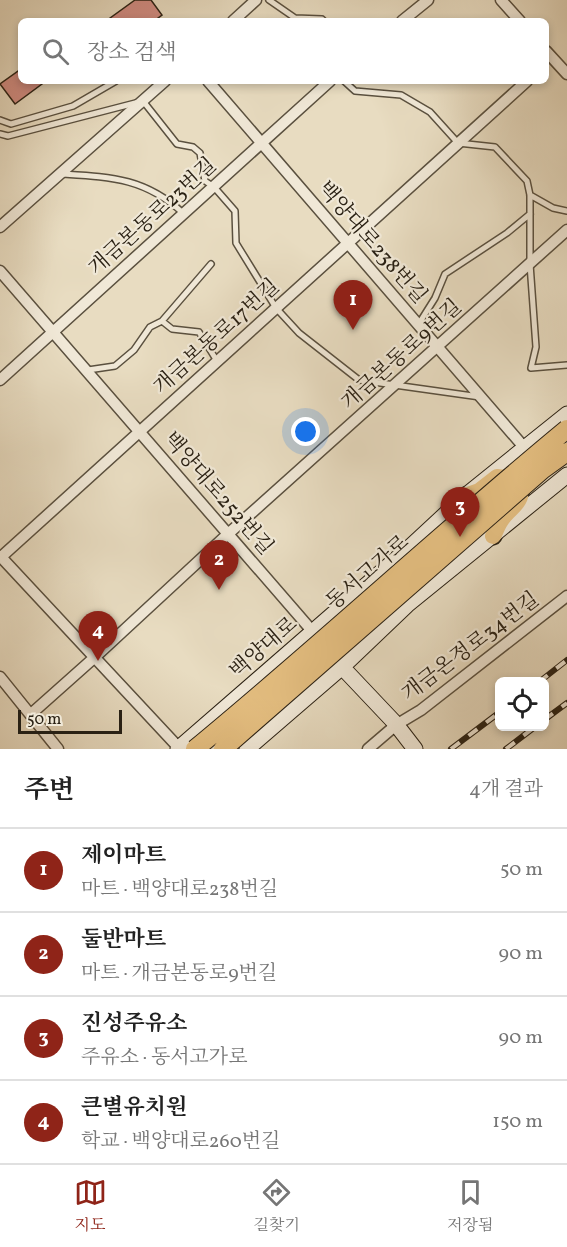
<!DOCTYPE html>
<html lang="ko">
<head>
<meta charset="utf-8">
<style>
	:root { --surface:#fff; --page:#f2f2f2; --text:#222; --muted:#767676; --line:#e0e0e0; --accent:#8f2418 }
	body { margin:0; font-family:Vollkorn,"Noto Serif KR",serif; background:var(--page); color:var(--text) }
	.controls { position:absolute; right:18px; bottom:18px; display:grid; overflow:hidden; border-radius:9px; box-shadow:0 3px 9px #0003 }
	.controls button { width:54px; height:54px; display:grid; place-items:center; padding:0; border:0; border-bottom:2px solid var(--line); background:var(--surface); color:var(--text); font:30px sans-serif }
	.scale { position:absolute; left:18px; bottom:15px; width:104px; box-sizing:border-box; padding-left:6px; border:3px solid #2a2114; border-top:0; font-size:16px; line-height:21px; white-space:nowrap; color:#2a2114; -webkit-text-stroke:4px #f0e8d7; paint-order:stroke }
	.you { position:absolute; left:306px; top:432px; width:21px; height:21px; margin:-15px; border:4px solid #fff; border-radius:50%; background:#1a73e8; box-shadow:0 0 0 9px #1a73e833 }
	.badge { display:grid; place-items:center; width:39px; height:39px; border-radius:50%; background:var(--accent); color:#fff; font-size:20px; font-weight:700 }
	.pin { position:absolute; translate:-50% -50px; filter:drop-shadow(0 2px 3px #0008) }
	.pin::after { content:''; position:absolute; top:32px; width:21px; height:18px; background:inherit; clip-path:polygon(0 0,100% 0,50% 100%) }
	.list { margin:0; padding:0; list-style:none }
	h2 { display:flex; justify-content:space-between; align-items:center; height:78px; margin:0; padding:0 24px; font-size:26px }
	h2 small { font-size:20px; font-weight:400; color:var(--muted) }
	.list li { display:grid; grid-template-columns:39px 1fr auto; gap:18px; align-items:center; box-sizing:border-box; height:84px; padding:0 24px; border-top:2px solid var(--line) }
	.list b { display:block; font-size:22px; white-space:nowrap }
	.list p { margin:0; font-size:20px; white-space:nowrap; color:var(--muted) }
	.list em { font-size:20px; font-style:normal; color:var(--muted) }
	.icon { flex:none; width:33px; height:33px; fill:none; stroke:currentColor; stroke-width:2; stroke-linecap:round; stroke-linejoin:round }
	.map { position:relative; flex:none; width:567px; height:749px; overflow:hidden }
	.search { position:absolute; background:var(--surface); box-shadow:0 3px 9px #0003; left:18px; right:18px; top:18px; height:66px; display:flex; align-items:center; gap:15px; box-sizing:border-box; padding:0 21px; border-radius:9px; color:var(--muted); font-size:22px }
	.sheet { height:414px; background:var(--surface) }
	nav { display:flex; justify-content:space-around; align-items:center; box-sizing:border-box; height:84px; border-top:2px solid var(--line); background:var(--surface); font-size:16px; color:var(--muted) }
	nav a { display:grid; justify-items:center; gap:3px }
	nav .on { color:var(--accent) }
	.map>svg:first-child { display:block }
</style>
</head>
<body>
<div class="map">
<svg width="567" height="749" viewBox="0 0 567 749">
	<rect width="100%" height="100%" fill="#e8dcc1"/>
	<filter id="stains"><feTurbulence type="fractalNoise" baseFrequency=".00333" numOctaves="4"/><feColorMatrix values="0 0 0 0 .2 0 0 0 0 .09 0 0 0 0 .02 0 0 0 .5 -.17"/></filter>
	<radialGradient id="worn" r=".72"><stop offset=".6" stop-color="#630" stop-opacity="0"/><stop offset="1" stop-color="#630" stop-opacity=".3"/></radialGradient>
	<path fill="#d28d84" stroke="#2a2114" stroke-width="1.5" d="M135,0H151L162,15L154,21H106Z
		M21,69V81H46L15,104L0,84Z"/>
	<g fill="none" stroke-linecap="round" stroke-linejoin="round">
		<defs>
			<path id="service" d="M269,0L295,18L322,19L324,21
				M344,81L355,91L401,95L430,112L458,143L495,147L527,181L530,195V264L536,347L531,368L567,365
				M0,120L11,124L73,106L116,81
				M0,134L8,136L143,101L177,144L193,147L200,153L205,181L214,187L235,211L236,243L276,308L299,333L359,380L480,397
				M62,174C111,177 145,178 183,213
				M530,195L553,208L567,211
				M162,321L172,329L199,332L217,361
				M418,325L435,298L445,274L507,233L530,214
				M88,370L115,366L134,350L150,327L162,321L211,264"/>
			<path id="minor" d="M501,0L520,21
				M233,21L256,0
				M402,21L428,0
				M546,51L567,74
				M208,81L529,453
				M0,227L165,81
				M0,271L313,632
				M0,380L330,81
				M0,556L179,748
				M0,558L527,81
				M0,677L58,749
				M31,714L95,657L228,534L567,230
				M368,749L396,725L421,710L567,596"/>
			<path id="secondary" d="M342,667L395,723L415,749
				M178,749L409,548L465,496L567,414
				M247,749L342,667L407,605L567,475"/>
			<path id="primary" d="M465,496L479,491L497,477L513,479C530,500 513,504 502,519C498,524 496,531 493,536"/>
		</defs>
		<use href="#service" stroke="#5a503f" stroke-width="8"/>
		<use href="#minor" stroke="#5a503f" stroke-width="13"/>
		<use href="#secondary" stroke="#2a2114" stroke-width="17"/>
		<use href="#primary" stroke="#2a2114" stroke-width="19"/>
		<use href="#service" stroke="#f0e8d7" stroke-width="5"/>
		<use href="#minor" stroke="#f0e8d7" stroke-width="10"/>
		<use href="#secondary" stroke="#f0e8d7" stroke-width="15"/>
		<use href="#primary" stroke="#e4be80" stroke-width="16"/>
		<defs>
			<path id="rail" d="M539,682L567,660
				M544,720L567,703
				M451,749L500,712
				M506,749L536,726"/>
		</defs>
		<use href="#rail" stroke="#2a2114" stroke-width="6"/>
		<use href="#rail" stroke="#f0e8d7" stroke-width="4" stroke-dasharray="11" stroke-linecap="butt"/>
		<defs>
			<path id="trunk-bridge" d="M195,749C321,645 441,533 567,429
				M223,749L542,470L567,452"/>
		</defs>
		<use href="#trunk-bridge" stroke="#2a2114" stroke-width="20" stroke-linecap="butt"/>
		<use href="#trunk-bridge" stroke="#e4be80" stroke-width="18"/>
	</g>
	<g text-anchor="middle" stroke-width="4.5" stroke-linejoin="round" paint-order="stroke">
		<g font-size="21" fill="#2a2114" stroke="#f0e8d7">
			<text transform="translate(152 216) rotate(-42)" y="7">개금본동로23번길</text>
			<text transform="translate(373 242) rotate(49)" y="7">백양대로238번길</text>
			<text transform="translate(216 336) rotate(-42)" y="7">개금본동로17번길</text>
			<text transform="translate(401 354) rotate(-42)" y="7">개금본동로9번길</text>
			<text transform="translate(219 493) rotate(49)" y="7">백양대로252번길</text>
			<text transform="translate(367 572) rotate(-41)" y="7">동서고가로</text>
			<text transform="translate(470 646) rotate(-37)" y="7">개금온정로34번길</text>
			<text transform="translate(263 647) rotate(-41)" y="7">백양대로</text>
		</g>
	</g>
	<rect width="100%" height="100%" filter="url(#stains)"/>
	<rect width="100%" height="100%" fill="url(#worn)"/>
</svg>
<div class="controls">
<button><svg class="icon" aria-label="locate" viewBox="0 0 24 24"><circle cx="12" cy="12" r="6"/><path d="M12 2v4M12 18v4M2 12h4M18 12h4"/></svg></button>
</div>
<div class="scale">50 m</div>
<div class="you"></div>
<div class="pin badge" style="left:353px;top:330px">1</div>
<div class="pin badge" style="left:219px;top:590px">2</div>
<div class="pin badge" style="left:460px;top:537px">3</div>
<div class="pin badge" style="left:98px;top:661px">4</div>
<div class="search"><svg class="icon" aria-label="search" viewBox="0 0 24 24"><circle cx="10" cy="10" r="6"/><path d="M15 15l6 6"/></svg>장소 검색</div>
</div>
<section class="sheet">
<h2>주변<small>4개 결과</small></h2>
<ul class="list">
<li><span class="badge">1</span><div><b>제이마트</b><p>마트 · 백양대로238번길</p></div><em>50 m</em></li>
<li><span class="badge">2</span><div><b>둘반마트</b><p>마트 · 개금본동로9번길</p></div><em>90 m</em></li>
<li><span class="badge">3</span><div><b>진성주유소</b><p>주유소 · 동서고가로</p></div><em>90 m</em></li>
<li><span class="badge">4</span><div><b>큰별유치원</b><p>학교 · 백양대로260번길</p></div><em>150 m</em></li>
</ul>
</section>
<nav>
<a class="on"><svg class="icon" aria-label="map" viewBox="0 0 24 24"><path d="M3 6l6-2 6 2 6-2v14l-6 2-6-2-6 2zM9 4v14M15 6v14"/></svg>지도</a>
<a><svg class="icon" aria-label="directions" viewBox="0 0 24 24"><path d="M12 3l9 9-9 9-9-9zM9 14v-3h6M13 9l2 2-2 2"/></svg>길찾기</a>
<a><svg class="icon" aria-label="saved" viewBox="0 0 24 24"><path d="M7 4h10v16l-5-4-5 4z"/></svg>저장됨</a>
</nav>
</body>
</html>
